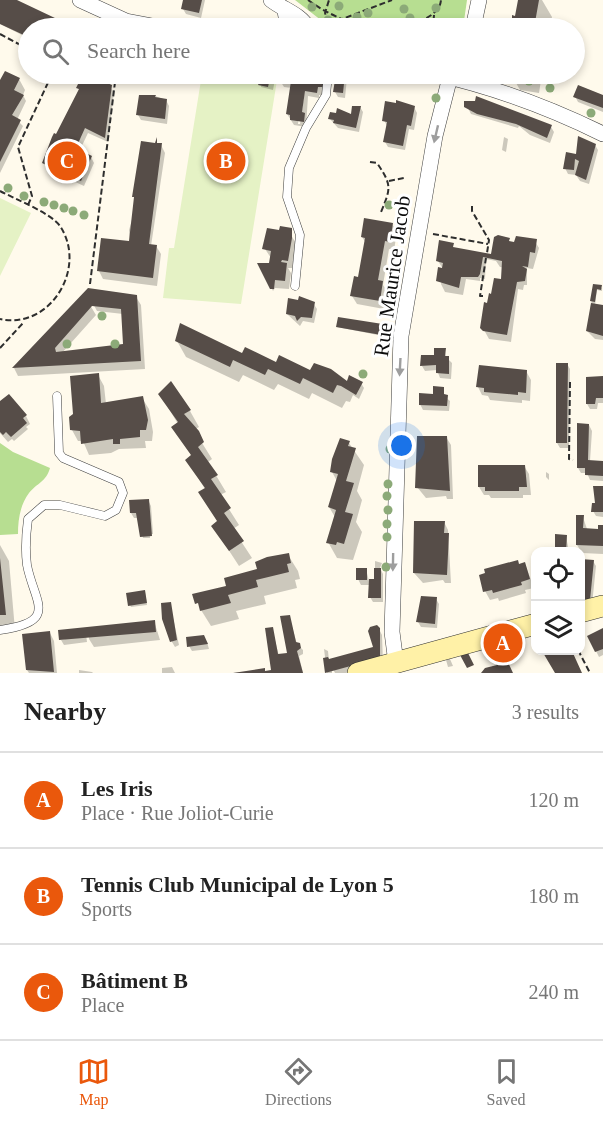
<!DOCTYPE html>
<html lang="en">
<head>
<meta charset="utf-8">
<style>
	:root { --surface:#fff; --page:#f2f2f2; --text:#222; --muted:#767676; --line:#e0e0e0; --accent:#ea580c }
	body { margin:0; font-family:Georgia,serif; background:var(--page); color:var(--text) }
	.controls { position:absolute; right:18px; bottom:18px; display:grid; overflow:hidden; border-radius:12px; box-shadow:0 3px 9px #0003 }
	.controls button { width:54px; height:54px; display:grid; place-items:center; padding:0; border:0; border-bottom:2px solid var(--line); background:var(--surface); color:var(--text); font:30px sans-serif }
	.you { position:absolute; left:402px; top:446px; width:21px; height:21px; margin:-15px; border:4px solid #fff; border-radius:50%; background:#1a73e8; box-shadow:0 0 0 9px #1a73e833 }
	.badge { display:grid; place-items:center; width:39px; height:39px; border-radius:50%; background:var(--accent); color:#fff; font-size:20px; font-weight:700 }
	.pin { position:absolute; translate:-50% -50%; border:3px solid #fff; box-shadow:0 2px 6px #0006 }
	.list { margin:0; padding:0; list-style:none }
	h2 { display:flex; justify-content:space-between; align-items:center; height:78px; margin:0; padding:0 24px; font-size:26px }
	h2 small { font-size:20px; font-weight:400; color:var(--muted) }
	.list li { display:grid; grid-template-columns:39px 1fr auto; gap:18px; align-items:center; box-sizing:border-box; height:96px; padding:0 24px; border-top:2px solid var(--line) }
	.list b { display:block; font-size:22px; white-space:nowrap }
	.list p { margin:0; font-size:20px; white-space:nowrap; color:var(--muted) }
	.list em { font-size:20px; font-style:normal; color:var(--muted) }
	.icon { flex:none; width:33px; height:33px; fill:none; stroke:currentColor; stroke-width:2; stroke-linecap:round; stroke-linejoin:round }
	.map { position:relative; flex:none; width:603px; height:673px; overflow:hidden }
	.search { position:absolute; background:var(--surface); box-shadow:0 3px 9px #0003; left:18px; right:18px; top:18px; height:66px; display:flex; align-items:center; gap:15px; box-sizing:border-box; padding:0 21px; border-radius:33px; color:var(--muted); font-size:22px }
	.sheet { height:366px; background:var(--surface) }
	nav { display:flex; justify-content:space-around; align-items:center; box-sizing:border-box; height:84px; border-top:2px solid var(--line); background:var(--surface); font-size:16px; color:var(--muted) }
	nav a { display:grid; justify-items:center; gap:3px }
	nav .on { color:var(--accent) }
	.map>svg:first-child { display:block }
</style>
</head>
<body>
<div class="map">
<svg width="603" height="673" viewBox="0 0 603 673">
	<rect width="100%" height="100%" fill="#fffaec"/>
	<path fill="#b7de91" d="M295,0H467L463,28H344L326,24Z
		M0,443L13,452L50,468C46,482 37,483 29,493C20,505 18,520 18,534L0,535Z"/>
	<path fill="#e5f2c5" d="M202,74H278L241,304L163,298L169,248H174Z
		M0,198L31,213L0,276Z"/>
	<path fill="#0003" fill-rule="evenodd" d="M0,0H14L73,28H28V38L0,24Z
		M185,0H205L201,18L186,14L183,9Z
		M519,0H542L552,17L550,28H514L513,19L516,17Z
		M574,60L578,63L575,70H574Z
		M85,74L92,77L94,74L108,76L111,81L108,85L114,92L108,142L88,133L79,152L91,157L94,163L84,186L47,169L44,163L80,91L78,88Z
		M157,74H187L186,81L159,78Z
		M223,74H276L273,90L261,87L263,77L246,76L244,80L239,75L224,76Z
		M280,74H327V95H319V98L308,96L306,127L294,125L287,114L292,88L284,87L279,79ZM302,86L305,88L300,124H298Z
		M336,74H355L354,78H347L345,98L338,97L335,92Z
		M511,74H542L539,93L520,90Z
		M19,79L25,90L23,95L26,101L17,120L23,126L0,173V84Z
		M155,96L166,100L169,106L167,124L141,120L138,115Z
		M575,96L603,97V112L578,102Z
		M360,107L363,112L359,132L338,128L330,119L352,116Z
		M414,107L417,113L414,130L409,129L405,150L388,147L385,142L387,126L384,120Z
		M468,108L551,127L554,132L550,143L530,135L519,126L518,128L471,114Z
		M504,137L508,139L506,152L502,150Z
		M161,145L165,153L151,246H156L161,254L157,286L103,279L99,271L130,243L129,230L134,213Z
		M595,145L598,150L589,184L580,181L576,175L568,174L565,168L577,155Z
		M392,224L397,232L394,250L389,249L383,285L387,291L384,309L357,304L352,296L360,279L366,243L362,237Z
		M287,229L296,243L292,268H288L291,273L289,289L275,288L273,291L268,281L271,258L265,249Z
		M501,240L516,244L534,240L539,248L533,269L527,268V285H524L523,290L518,289L511,342L489,339L484,330L507,268L500,267L496,261L486,259L485,279L480,278V281L466,279L463,295L445,292L441,284L443,269L438,261L453,244V248L483,254L485,258V255L496,256Z
		M594,285L602,288V291L597,290L595,305L603,306V340L595,339L587,331Z
		M88,291L136,297L141,305L145,369L18,376L14,368ZM90,298L97,311L123,314L125,346L62,353L96,315L87,300Z
		M300,298L313,303L317,309L314,323L303,321L300,326L287,314Z
		M180,325L242,355L346,382L350,377L361,383L364,388L359,399L353,395L350,402L346,401L342,408L312,393L309,399L278,384L274,390L243,375L239,382L186,357L177,341Z
		M337,327H388L389,329L388,337Z
		M381,344L389,345L390,350H382Z
		M445,350L446,357L452,363L451,379L440,378L437,370L425,371L422,366Z
		M567,364L570,369L569,448H560L557,443Z
		M526,371L531,380L530,401L522,400V403L490,400L488,396L482,395L478,387Z
		M98,375L104,386L106,404L142,398L149,409L153,432L152,441H145L146,448L119,449L111,453L89,455L83,441H78L72,430Z
		M588,378H603V403H598L597,409H590L587,404Z
		M444,388V396L450,401L449,411L423,410L420,404Z
		M160,394L190,411L199,427L194,430L212,459L208,462L226,492L220,495L239,525L233,529L252,558L239,566L213,526L218,522L205,489L187,460L192,456L183,443L178,424Z
		M0,403L26,416L30,424L26,427L28,429L14,441L12,439L8,442L0,433Z
		M589,425L592,431L590,461L603,463V481L590,480L587,473H581L578,468Z
		M446,437L451,445L453,499H447L446,496L426,498L417,487Z
		M349,443L364,465L357,491L362,500L356,522L362,532L353,560L337,558L328,542L335,517L329,507L337,481L332,472Z
		M524,466L529,474L531,495H523V498H491L489,495H484L479,487Z
		M546,472L549,474V480L546,477Z
		M603,488V517L596,516L593,511Z
		M148,500L151,506L153,534H150V538H143L138,518H134L131,513L130,502Z
		M578,517H583L587,529L600,530L603,526V554L582,553L577,545Z
		M444,522L448,530L451,583H445L443,580L423,583L414,573Z
		M566,536L569,552H557Z
		M0,545L9,561L15,630L0,632Z
		M288,555L298,571L300,579L295,580L297,588L264,596L266,604L236,611L239,619L211,626L201,610L228,587Z
		M375,561L382,563L380,568L383,574V602H373L370,597V585H361L358,579L366,569L369,581H375Z
		M593,561L596,566L592,605L580,608Z
		M525,564L534,588L525,590L526,593L499,601L498,598L490,600L485,591Z
		M145,592L147,605L131,607L130,605Z
		M436,599L439,604L437,628L421,627L418,622Z
		M170,604L179,645L175,647L172,642Z
		M289,616L297,644L303,650V654L299,656L303,673H233L264,670L266,672H273L272,629L279,656L289,654Z
		M154,621L160,640L94,647L89,639L88,629Z
		M379,629L382,635L383,663L346,673H335L332,667V673H327L324,649L328,651L329,661L375,648Z
		M603,630V655L599,657L589,637Z
		M50,633L54,641L57,673H29L27,670Z
		M86,634L87,642L64,645L61,640Z
		M207,642L209,649L192,651L189,646Z
		M450,659L453,666L448,667L446,660Z
		M172,667L175,673H162V668Z
		M79,670L92,672L93,673H79Z"/>
	<path fill="#564d48" fill-rule="evenodd" d="M0,0H17L76,28H28V37L0,24Z
		M183,0H202L199,13L181,9Z
		M518,0H539L534,28H513L514,20L512,19V15L515,16Z
		M5,71L20,78L14,90L24,95L12,115L21,120L0,162V80Z
		M83,74H107L105,82L112,85L105,138L85,128L76,148L92,156L81,181L42,163L52,137L54,133L56,134L79,89L76,88Z
		M256,74H271L268,87L258,85L262,76Z
		M278,74H324L323,87H318L317,93L305,91L302,112L305,113L304,122L290,120V115L286,114L291,81L277,80Z
		M336,74H345L343,93L333,92Z
		M578,85L603,95V108L573,97Z
		M139,95H156L155,97L167,99L165,119L136,115Z
		M476,96L552,125L547,138L516,124L477,114L464,107V101H475Z
		M396,100L415,106L411,126L407,125L403,146L383,142L387,122L382,121L385,101L396,103Z
		M352,106H361L356,128L333,123L334,120L328,119L330,112L336,113L337,108L351,114Z
		M578,136L596,144L586,180L575,175L579,161L575,159L574,170L563,169L566,152L576,154Z
		M157,137V143H162L149,244L157,245L153,278L97,271L101,238L129,241L134,197H132L141,141L155,143Z
		M364,218L393,223L390,242L385,241L378,280L383,281L380,301L350,296L354,276L358,277L365,238L361,237Z
		M280,226L292,228V238L288,261L282,260L281,262L287,263L285,281L275,280L274,289H270L257,263H269L271,251L262,249L267,228L279,230Z
		M498,235L510,238L509,241L514,242L516,236L537,239L535,253L530,252L528,267L522,266L527,269L525,281L517,282L507,335L483,331L480,328L484,302L487,303L489,293L491,294L494,278L501,279L502,261L483,257L480,274L478,277H461L459,288L436,281L438,267L442,268L443,263L436,261L439,240L454,243L453,247L491,254L494,237Z
		M593,284L602,285L601,290L597,289L595,302L590,301Z
		M88,288L137,295L141,361L12,368ZM92,306L121,309L123,344L56,352L55,348Z
		M299,296L315,302L312,318L301,317L297,321L295,316L286,314L288,298L298,300Z
		M591,303L603,305V336L586,331Z
		M338,317L389,325L387,336L336,327Z
		M180,323L242,353L245,347L276,362L279,355L310,370L314,363L331,369L347,381L349,375L363,382L356,395L341,386L337,385L333,393L303,378L300,384L268,369L265,375L233,360L230,367L175,341Z
		M434,348H446L445,356H449V374L436,373V365L420,366L421,355H434Z
		M556,363H568L567,443H556Z
		M479,365L527,370L526,393L518,392V395L484,392V388L476,387Z
		M99,373L101,403L143,396L148,420L146,430H140V437L120,439V444H113V439L81,444L80,431L70,430L69,417L73,414L70,376Z
		M603,376V398H596L595,404H586V377Z
		M171,381L191,410L184,414L199,431L204,442L198,447L218,475L211,479L231,508L224,513L244,541L229,551L211,526L217,521L198,492L205,488L185,460L191,455L171,427L178,422L158,394Z
		M433,386L444,387V394L448,395L447,406L419,405V393L433,394Z
		M9,394L27,415L23,418L27,423L11,437L6,432L3,435L0,432V401Z
		M577,423L589,424L588,460L603,461V476L585,475V468H577Z
		M417,436H447L450,491L415,488Z
		M340,438L350,441L348,446L356,448L346,481L354,483L345,512L353,514L344,544L337,542L336,545L326,543L336,510L328,507L338,474L330,472L332,459Z
		M478,465H525L527,487H519V491H485V487H478Z
		M593,486H603V512H591L592,503H595Z
		M149,499L152,536L140,537L136,513H130L129,500Z
		M576,515H584L583,528L598,529V525H603V546L576,545Z
		M414,521H445L444,533H449L447,575L413,573Z
		M555,534L567,535L566,552H555Z
		M289,553L291,563L287,564L289,572L256,580L258,587L228,595L231,603L200,611L198,603L195,604L192,594L226,586L224,578L257,569L255,562L267,557Z
		M0,558L6,615H0Z
		M580,559L594,560L590,600L580,603Z
		M518,560L519,564L525,562L530,579L521,582L522,585L493,593L492,590L483,592L479,575L485,573L484,569Z
		M356,568H367V580H356Z
		M374,568H381V598H368L369,579H374Z
		M145,590L147,603L128,606L126,593Z
		M421,596L437,597L435,624L416,622Z
		M171,602L177,640L170,642L162,619L161,603Z
		M290,615L296,642L300,643L301,648L297,651L303,673H233L265,668V671L271,670L265,628L273,627L278,654L287,653L280,616Z
		M155,620L156,632L59,640L58,630Z
		M377,625L380,628V658L325,673L323,658L328,657L329,659L373,647L368,631L370,627Z
		M603,628V649L595,652L587,636Z
		M50,631L54,672L26,670L22,634Z
		M204,635L208,644L187,647L186,637Z
		M542,651H572L582,673H555Z
		M468,653L474,665L467,668L460,655Z
		M506,658L513,673H481L485,668L497,665L496,663Z"/>
	<g fill="none" stroke-linecap="round" stroke-linejoin="round">
		<defs>
			<path id="service" d="M295,286L300,235L287,197L289,168L306,128L326,95L328,74
				M0,630C60,622 34,602 27,565C25,550 26,534 28,519L44,505H60L105,516L116,510L123,493L119,482L63,458L59,453L57,396"/>
			<path id="minor" d="M80,0L126,21L163,28
				M271,0C284,10 300,14 308,28
				M285,11L288,28
				M473,28L479,0
				M436,74C494,87 550,108 603,134
				M396,663L392,632L401,336L435,136L450,77"/>
			<path id="secondary" d="M580,612L603,606
				M358,673L536,624"/>
		</defs>
		<use href="#service" stroke="#3f3f3f" stroke-width="9"/>
		<use href="#minor" stroke="#3f3f3f" stroke-width="16"/>
		<use href="#secondary" stroke="#2e2e2e" stroke-width="22"/>
		<path stroke="#2e2e2e" stroke-width="2" stroke-dasharray="6 3" stroke-linecap="butt" d="M308,0C324,12 344,21 363,26C382,32 439,25 441,0
			M329,23L325,13L329,0
			M329,24L392,0
			M503,25L511,26
			M433,28L434,15
			M0,34L28,49
			M370,162L377,163C392,185 391,188 381,212
			M389,181L404,178
			M0,191C15,199 51,213 60,226C88,268 50,330 0,319
			M28,205L32,196L18,147L52,74
			M472,206V211L489,240L487,253
			M433,234L488,244
			M90,284L116,74
			M483,296H480L486,258
			M0,348L24,322
			M570,382L569,459L573,460
			M578,650L590,673"/>
		<use href="#service" stroke="#fff" stroke-width="8"/>
		<use href="#minor" stroke="#fff" stroke-width="15"/>
		<use href="#secondary" stroke="#fff1a7" stroke-width="21"/>
	</g>
	<g fill="#8caa78">
		<circle cx="339" cy="6" r="4.5"/>
		<circle cx="312" cy="7" r="4.5"/>
		<circle cx="436" cy="8" r="4.5"/>
		<circle cx="404" cy="9" r="4.5"/>
		<circle cx="368" cy="13" r="4.5"/>
		<circle cx="357" cy="17" r="4.5"/>
		<circle cx="410" cy="18" r="4.5"/>
		<circle cx="328" cy="20" r="4.5"/>
		<circle cx="369" cy="23" r="4.5"/>
		<circle cx="489" cy="23" r="4.5"/>
		<circle cx="529" cy="81" r="4.5"/>
		<circle cx="550" cy="88" r="4.5"/>
		<circle cx="436" cy="98" r="4.5"/>
		<circle cx="591" cy="113" r="4.5"/>
		<circle cx="8" cy="188" r="4.5"/>
		<circle cx="24" cy="196" r="4.5"/>
		<circle cx="44" cy="202" r="4.5"/>
		<circle cx="54" cy="205" r="4.5"/>
		<circle cx="389" cy="205" r="4.5"/>
		<circle cx="64" cy="208" r="4.5"/>
		<circle cx="73" cy="211" r="4.5"/>
		<circle cx="84" cy="215" r="4.5"/>
		<circle cx="102" cy="316" r="4.5"/>
		<circle cx="67" cy="344" r="4.5"/>
		<circle cx="115" cy="344" r="4.5"/>
		<circle cx="363" cy="374" r="4.5"/>
		<circle cx="390" cy="449" r="4.5"/>
		<circle cx="388" cy="484" r="4.5"/>
		<circle cx="387" cy="496" r="4.5"/>
		<circle cx="388" cy="510" r="4.5"/>
		<circle cx="387" cy="524" r="4.5"/>
		<circle cx="387" cy="537" r="4.5"/>
		<circle cx="386" cy="567" r="4.5"/>
	</g>
	<defs><path id="oneway-solid" d="M-6-.8H1V-3.2L6.5 0L1 3.2V.8H-6Z" transform="scale(1.5)"/></defs>
	<g fill="#9e9e9e">
		<use href="#oneway-solid" transform="translate(436 134) rotate(103)"/>
		<use href="#oneway-solid" transform="translate(400 367) rotate(93)"/>
		<use href="#oneway-solid" transform="translate(393 562) rotate(91)"/>
	</g>
	<g text-anchor="middle" stroke-width="6" stroke-linejoin="round" paint-order="stroke">
		<g font-size="21" fill="#0c0c0c" stroke="#fff">
			<text transform="translate(392 276) rotate(-82)" y="7">Rue Maurice Jacob</text>
		</g>
	</g>
</svg>
<div class="controls">
<button><svg class="icon" aria-label="locate" viewBox="0 0 24 24"><circle cx="12" cy="12" r="6"/><path d="M12 2v4M12 18v4M2 12h4M18 12h4"/></svg></button>
<button><svg class="icon" aria-label="layers" viewBox="0 0 24 24"><path d="M12 4l9 5-9 5-9-5zM3 14l9 5 9-5"/></svg></button>
</div>
<div class="you"></div>
<div class="pin badge" style="left:503px;top:643px">A</div>
<div class="pin badge" style="left:226px;top:161px">B</div>
<div class="pin badge" style="left:67px;top:161px">C</div>
<div class="search"><svg class="icon" aria-label="search" viewBox="0 0 24 24"><circle cx="10" cy="10" r="6"/><path d="M15 15l6 6"/></svg>Search here</div>
</div>
<section class="sheet">
<h2>Nearby<small>3 results</small></h2>
<ul class="list">
<li><span class="badge">A</span><div><b>Les Iris</b><p>Place · Rue Joliot-Curie</p></div><em>120 m</em></li>
<li><span class="badge">B</span><div><b>Tennis Club Municipal de Lyon 5</b><p>Sports</p></div><em>180 m</em></li>
<li><span class="badge">C</span><div><b>Bâtiment B</b><p>Place</p></div><em>240 m</em></li>
</ul>
</section>
<nav>
<a class="on"><svg class="icon" aria-label="map" viewBox="0 0 24 24"><path d="M3 6l6-2 6 2 6-2v14l-6 2-6-2-6 2zM9 4v14M15 6v14"/></svg>Map</a>
<a><svg class="icon" aria-label="directions" viewBox="0 0 24 24"><path d="M12 3l9 9-9 9-9-9zM9 14v-3h6M13 9l2 2-2 2"/></svg>Directions</a>
<a><svg class="icon" aria-label="saved" viewBox="0 0 24 24"><path d="M7 4h10v16l-5-4-5 4z"/></svg>Saved</a>
</nav>
</body>
</html>
